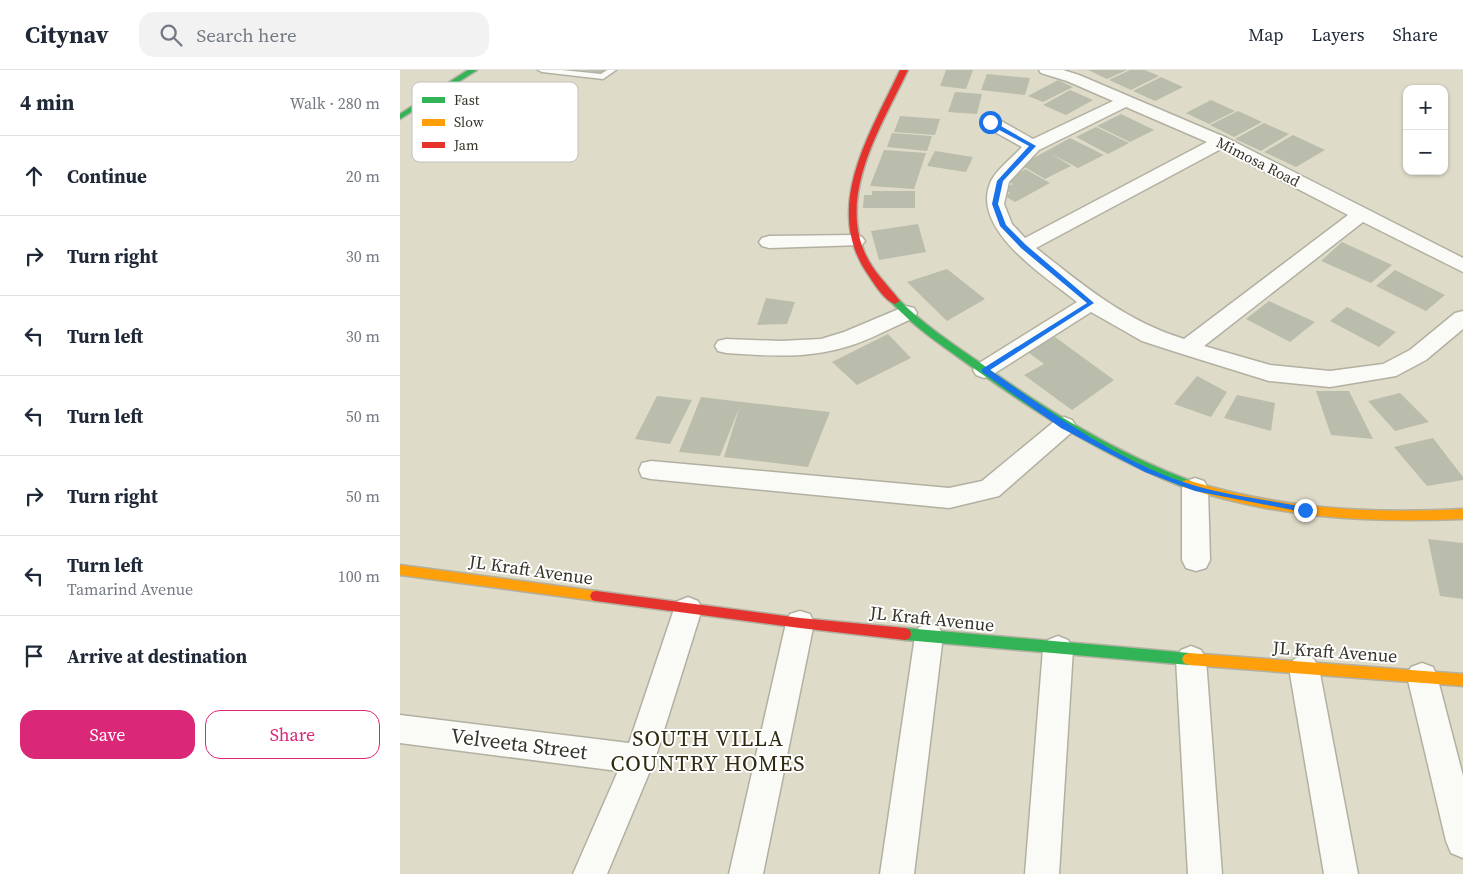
<!DOCTYPE html>
<html lang="en">
<head>
<meta charset="utf-8">
<style>
	:root { --surface:#fff; --page:#f2f2f3; --text:#1f2937; --muted:#747a83; --line:#e0e1e3; --accent:#db2777 }
	body { margin:0; font-family:"Source Serif 4",serif; background:var(--page); color:var(--text) }
	.controls { position:absolute; right:15px; top:15px; display:grid; overflow:hidden; border-radius:10px; box-shadow:0 1px 4px #0004 }
	.controls button { width:45px; height:45px; display:grid; place-items:center; padding:0; border:0; border-bottom:1px solid var(--line); background:var(--surface); color:var(--text); font:25px sans-serif }
	.stop { position:absolute; width:15px; height:15px; margin:-11px; border:4px solid #1a73e8; border-radius:50%; background:#fff }
	.stop.end { background:#1a73e8; border-color:#fff; box-shadow:0 1px 5px #0008 }
	.list { margin:0; padding:0; list-style:none }
	h2 { display:flex; justify-content:space-between; align-items:center; height:65px; margin:0; padding:0 20px; font-size:21px }
	h2 small { font-size:16px; font-weight:400; color:var(--muted) }
	.list li { display:grid; grid-template-columns:32px 1fr auto; gap:15px; align-items:center; box-sizing:border-box; height:80px; padding:0 20px; border-top:1px solid var(--line) }
	.list b { display:block; font-size:19px; white-space:nowrap }
	.list p { margin:0; font-size:16px; white-space:nowrap; color:var(--muted) }
	.list em { font-size:16px; font-style:normal; color:var(--muted) }
	.actions { display:flex; gap:10px; padding:15px 20px }
	.actions a { flex:1; padding:11px 0; border:1px solid var(--accent); border-radius:15px; text-align:center; font-size:18px; color:var(--accent) }
	.actions .main { background:var(--accent); color:#fff }
	.icon { flex:none; width:28px; height:28px; fill:none; stroke:currentColor; stroke-width:2; stroke-linecap:round; stroke-linejoin:round }
	.map { position:relative; flex:none; width:1063px; height:804px; overflow:hidden }
	header { display:flex; align-items:center; gap:30px; box-sizing:border-box; height:70px; padding:0 25px; background:var(--surface); border-bottom:1px solid var(--line) }
	header strong { font-size:24px }
	nav { display:flex; gap:28px; margin-inline-start:auto; font-size:18px }
	.search { width:350px; height:45px; background:var(--page); display:flex; align-items:center; gap:12px; box-sizing:border-box; padding:0 18px; border-radius:15px; color:var(--muted); font-size:19px }
	main { display:flex }
	aside { flex:1; background:var(--surface) }
	.map>svg:first-child { display:block }
</style>
</head>
<body>
<header>
<strong>Citynav</strong>
<div class="search"><svg class="icon" aria-label="search" viewBox="0 0 24 24"><circle cx="10" cy="10" r="6"/><path d="M15 15l6 6"/></svg>Search here</div>
<nav><a>Map</a><a>Layers</a><a>Share</a></nav>
</header>
<main>
<aside>
<h2>4 min<small>Walk · 280 m</small></h2>
<ul class="list">
<li><svg class="icon" aria-label="ahead" viewBox="0 0 24 24"><path d="M12 20V5M6 11l6-6 6 6"/></svg><div><b>Continue</b></div><em>20 m</em></li>
<li><svg class="icon" aria-label="right" viewBox="0 0 24 24"><path d="M7 20v-9h11M14 6l5 5-5 5"/></svg><div><b>Turn right</b></div><em>30 m</em></li>
<li><svg class="icon" aria-label="left" viewBox="0 0 24 24"><path d="M17 20v-9H6M10 6l-5 5 5 5"/></svg><div><b>Turn left</b></div><em>30 m</em></li>
<li><svg class="icon" aria-label="left" viewBox="0 0 24 24"><path d="M17 20v-9H6M10 6l-5 5 5 5"/></svg><div><b>Turn left</b></div><em>50 m</em></li>
<li><svg class="icon" aria-label="right" viewBox="0 0 24 24"><path d="M7 20v-9h11M14 6l5 5-5 5"/></svg><div><b>Turn right</b></div><em>50 m</em></li>
<li><svg class="icon" aria-label="left" viewBox="0 0 24 24"><path d="M17 20v-9H6M10 6l-5 5 5 5"/></svg><div><b>Turn left</b><p>Tamarind Avenue</p></div><em>100 m</em></li>
<li><svg class="icon" aria-label="arrive" viewBox="0 0 24 24"><path d="M6 21V4h12l-3 4 3 4H6"/></svg><div><b>Arrive at destination</b></div></li>
</ul>
<div class="actions"><a class="main">Save</a><a>Share</a></div>
</aside>
<div class="map">
<svg width="1063" height="804" viewBox="0 0 1063 804">
	<rect width="100%" height="100%" fill="#dfdbc9"/>
	<path fill="#babcac" d="M180,0H205L202,3Z
		M546,0H573L566,19L540,16Z
		M688,0H727L707,9Z
		M730,0H745L759,6L731,20L709,10Z
		M587,4L630,8L625,25L581,20Z
		M761,7L783,17L755,31L733,21Z
		M658,10L673,17L643,32L628,26Z
		M670,20L693,30L666,45L643,35Z
		M555,22L582,24L577,44L548,42Z
		M811,30L835,41L809,54L786,43Z
		M838,41L862,52L834,67L810,55Z
		M721,44L754,60L730,72L697,56Z
		M500,46L540,49L535,65L494,62Z
		M864,53L889,64L861,81L835,69Z
		M696,57L729,73L708,84L676,67Z
		M492,63L532,66L527,81L487,77Z
		M893,65L925,80L896,97L864,82Z
		M670,68L704,85L678,98L650,83L671,96L645,109L621,95Z
		M484,80L526,83L514,119L470,116Z
		M535,81L573,87L566,102L527,96Z
		M625,99L650,113L615,132L605,126L610,123L603,119L613,114L608,111Z
		M472,121H515V138H463L464,125H472Z
		M518,154L526,182L479,190L471,161Z
		M942,172L992,195L971,213L921,191Z
		M547,199L585,229L547,251L507,212Z
		M995,200L1045,225L1026,241L976,216Z
		M366,228L395,232L387,254L357,255Z
		M869,231L915,252L890,272L846,249Z
		M947,237L996,262L979,277L930,251Z
		M488,264L511,288L457,315L432,292Z
		M655,267L714,310L672,340L624,305L644,294L625,280Z
		M797,306L827,322L811,347L774,334Z
		M916,321H949L973,369L931,365Z
		M1000,323L1029,352L995,361L968,331Z
		M837,325L875,333L871,361L824,348Z
		M257,326L292,330L270,374L235,369Z
		M301,327L342,332L430,342L408,397L324,387L340,336L320,386L279,382Z
		M1033,368L1063,407V410L1027,416L994,377Z
		M1028,469L1063,473V529L1040,526Z"/>
	<g fill="none" stroke-linecap="round" stroke-linejoin="round">
		<defs>
			<path id="lane" d="M138,0H162L201,4L207,0H216L203,9L142,2Z"/>
			<path id="street" d="M639,0H663L679,5L827,68L1063,188V202L963,152L804,276L870,295L930,301L983,294L1010,280L1055,243L1063,241V259L1026,290L996,306L930,317L869,311L779,283L742,271L691,242L592,305L584,308L576,305L573,300L576,295L677,232C645,206 569,159 591,111C597,99 613,87 622,77L584,56L582,52L584,48H596L633,69L713,31L667,11L641,3ZM726,37L807,72L625,168L612,154L604,134L609,112L639,80ZM821,79L948,145L784,269C724,250 684,216 636,178Z
				M455,165L462,167L465,171L462,175L369,178L362,176L359,172L362,168L369,166Z
				M506,236L514,238L517,243L514,248C492,257 472,269 449,276C409,289 368,286 326,283L318,281L315,276L318,271L326,269L380,271L421,269L444,262Z
				M664,347L672,350L676,356L672,362L599,426L549,438L251,409L242,407L239,400L242,393L251,391L549,418L582,411L656,350Z
				M795,408L804,411L808,418L810,490L806,498L796,501L786,498L782,490V418L786,411Z
				M288,527L298,531L302,539L255,689L207,804H173L218,701L0,673V645L229,673L274,539L278,531Z
				M400,541L410,544L414,553L363,804H329L386,553L390,544Z
				M529,554L539,557L543,566L514,804H480L515,566L519,557Z
				M658,566L668,570L673,579L659,804H625L643,579L648,570Z
				M791,576L801,580L806,589L822,804H788L776,589L781,580Z
				M904,585L914,589L919,598L958,804H924L889,598L894,589Z
				M1022,593L1033,597L1037,606L1063,706V788L1051,783L1046,771L1007,606L1011,597Z"/>
			<path id="fast" d="M68,0H77L0,49V44Z
				M495,228L498,229C522,253 551,273 579,292C646,340 714,382 791,411L793,414L791,417H783C706,387 638,345 572,297C544,277 515,258 492,233L490,231Z
				M505,558L789,583L794,585L796,589L794,593L789,595L505,570L500,568L499,564L500,560Z"/>
			<path id="slow" d="M787,410C881,439 965,444 1063,439V449C962,453 880,448 783,417L781,414L783,411Z
				M0,495L196,521L200,522L202,526L200,530L196,531L0,505Z
				M789,583L1063,604V616L789,595L784,593L782,589L784,585Z"/>
			<path id="jam" d="M500,0H508C483,53 439,121 464,181C472,201 487,214 500,231L495,234C485,231 475,215 469,206C421,139 470,64 500,0Z
				M196,521L400,548L505,558L510,560L511,564L510,568L505,570L400,558L196,531L192,530L190,526L192,522Z"/>
		</defs>
		<use href="#lane" stroke="#b2b0a1" stroke-width="3"/>
		<use href="#street" stroke="#b2b0a1" stroke-width="3"/>
		<use href="#fast" stroke="#b2b0a1" stroke-width="3"/>
		<use href="#slow" stroke="#b2b0a1" stroke-width="3"/>
		<use href="#jam" stroke="#b2b0a1" stroke-width="3"/>
		<use href="#lane" fill="#fafaf7" fill-rule="evenodd"/>
		<use href="#street" fill="#fafaf7" fill-rule="evenodd"/>
		<use href="#fast" fill="#30b455" fill-rule="evenodd"/>
		<use href="#slow" fill="#ff9f0a" fill-rule="evenodd"/>
		<use href="#jam" fill="#e5322d" fill-rule="evenodd"/>
	</g>
	<path fill="#1a73e8" d="M588,51H592L636,76L603,111L598,134L606,155L626,175L694,233L590,300C651,343 723,395 796,416C831,426 869,430 905,437L909,440L908,443L795,421L745,402L661,358L582,302V299L687,233L621,178L600,156L592,134L597,111L629,76L588,54Z"/>
	<g text-anchor="middle" stroke-width="4" stroke-linejoin="round" paint-order="stroke">
		<g font-size="15" fill="#353327" stroke="#fff">
			<text transform="translate(858 92) rotate(27)" y="5">Mimosa Road</text>
		</g>
		<g font-size="18" fill="#353327" stroke="#fff">
			<text transform="translate(131 500) rotate(8)" y="6">JL Kraft Avenue</text>
			<text transform="translate(532 549) rotate(6)" y="6">JL Kraft Avenue</text>
			<text transform="translate(935 582) rotate(4)" y="6">JL Kraft Avenue</text>
		</g>
		<g font-size="21" fill="#353327" stroke="#fff">
			<text transform="translate(119 674) rotate(7)" y="7">Velveeta Street</text>
		</g>
		<g font-size="22" letter-spacing="1" fill="#302b10" stroke="#fff">
			<text x="308" y="676">SOUTH VILLA<tspan x="308" dy="25">COUNTRY HOMES</tspan></text>
		</g>
	</g>
	<rect x="12" y="12" width="166" height="80" rx="8" fill="#fff" stroke="#c2c2be" stroke-width="1"/>
	<rect x="22" y="27" width="23" height="6" fill="#30b455"/>
	<rect x="22" y="49" width="23" height="7" fill="#ff9f0a"/>
	<rect x="22" y="72" width="23" height="6" fill="#e5322d"/>
	<g font-size="14" fill="#353327">
		<text x="54" y="35">Fast</text>
		<text x="54" y="57">Slow</text>
		<text x="54" y="80">Jam</text>
	</g>
</svg>
<div class="controls">
<button>+</button>
<button>−</button>
</div>
<div class="stop" style="left:590px;top:52px"></div>
<div class="stop end" style="left:905px;top:440px"></div>
</div>
</main>
</body>
</html>
